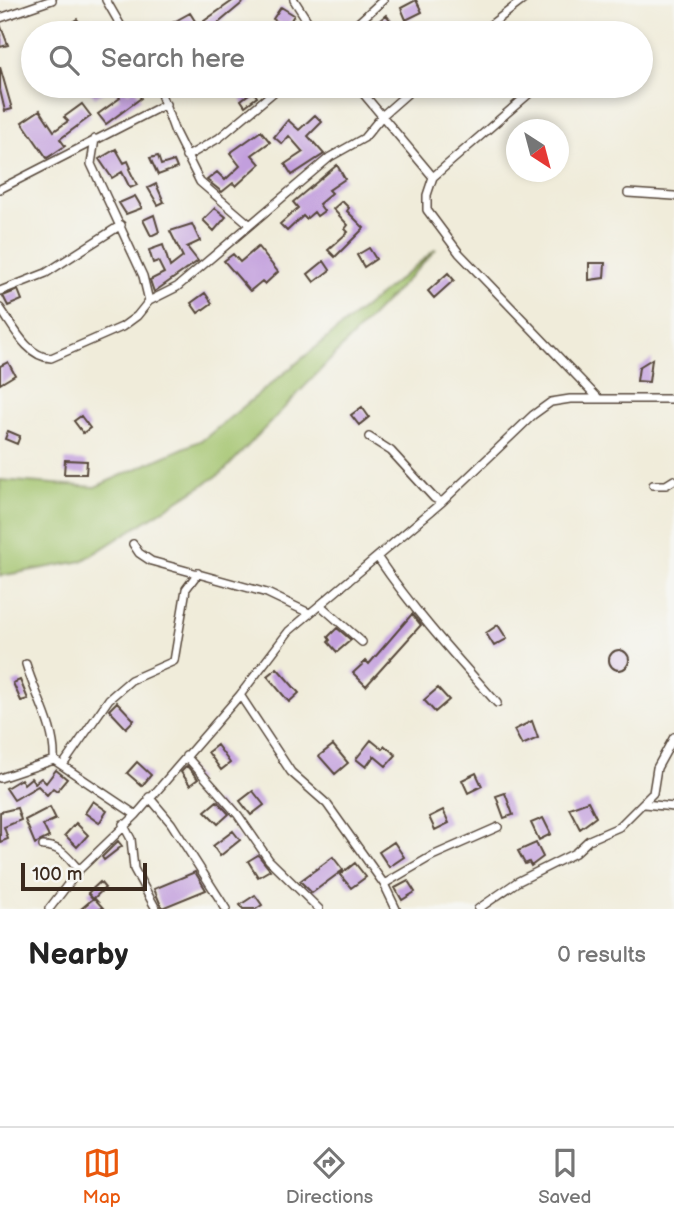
<!DOCTYPE html>
<html lang="en">
<head>
<meta charset="utf-8">
<style>
	:root { --surface:#fff; --page:#f6f6f6; --text:#222; --muted:#767676; --line:#e0e0e0; --accent:#ea580c }
	body { margin:0; font-family:"Balsamiq Sans",sans-serif; background:var(--page); color:var(--text) }
	.compass { position:absolute; left:506px; top:119px; width:63px; height:63px; border-radius:50%; background:var(--surface); box-shadow:0 4px 10px #0003; rotate:144deg }
	.scale { position:absolute; left:21px; bottom:18px; width:126px; box-sizing:border-box; padding-left:7px; border:4px solid #3b2a1e; border-top:0; font-size:19px; line-height:24px; white-space:nowrap; color:#3b2a1e; -webkit-text-stroke:5px #f6f6f2; paint-order:stroke }
	.list { margin:0; padding:0; list-style:none }
	h2 { display:flex; justify-content:space-between; align-items:center; height:91px; margin:0; padding:0 28px; font-size:30px }
	h2 small { font-size:23px; font-weight:400; color:var(--muted) }
	.icon { flex:none; width:38px; height:38px; fill:none; stroke:currentColor; stroke-width:2; stroke-linecap:round; stroke-linejoin:round }
	.map { position:relative; flex:none; width:674px; height:909px; overflow:hidden }
	.search { position:absolute; background:var(--surface); box-shadow:0 4px 10px #0003; left:21px; right:21px; top:21px; height:77px; display:flex; align-items:center; gap:18px; box-sizing:border-box; padding:0 24px; border-radius:38px; color:var(--muted); font-size:26px }
	.sheet { height:217px; background:var(--surface) }
	nav { display:flex; justify-content:space-around; align-items:center; box-sizing:border-box; height:98px; border-top:2px solid var(--line); background:var(--surface); font-size:19px; color:var(--muted) }
	nav a { display:grid; justify-items:center; gap:4px }
	nav .on { color:var(--accent) }
	.map>svg:first-child { display:block }
</style>
</head>
<body>
<div class="map">
<svg width="674" height="909" viewBox="0 0 674 909">
	<rect width="100%" height="100%" fill="#f6f6f2"/>
	<filter id="ink" filterUnits="userSpaceOnUse"><feTurbulence type="fractalNoise" baseFrequency=".0143" numOctaves="2"/><feDisplacementMap in="SourceGraphic" scale="14" xChannelSelector="R" yChannelSelector="G"/><feConvolveMatrix kernelMatrix="1 2 1 2 8 2 1 2 1" color-interpolation-filters="sRGB"/></filter>
	<filter id="wash" filterUnits="userSpaceOnUse"><feTurbulence type="fractalNoise" baseFrequency=".00686" numOctaves="4" result="noise"/><feDisplacementMap in="SourceGraphic" scale="28" xChannelSelector="R" yChannelSelector="G"/><feGaussianBlur stdDeviation="1.57" result="paint"/><feColorMatrix in="noise" values="0 0 0 0 0 0 0 0 0 0 0 0 0 0 0 0 0 1.4 0 .05"/><feComposite in="paint" operator="in"/></filter>
	<g filter="url(#wash)">
		<rect width="100%" height="100%" fill="#f0ecda"/>
		<path fill="#a2c36c" stroke="#6e7645" stroke-width="2" d="M436,249L222,473L82,561L0,576V480L95,487L204,439Z"/>
		<g id="blocks">
			<path fill="#c29fdd" d="M234,0H246L210,30L204,21Z
				M416,0L422,12L406,20L401,8Z
				M281,7L294,15L287,27L273,19Z
				M190,13L200,29L193,33H154Z
				M386,15L398,29L393,33H365Z
				M77,19L88,33H71L66,26Z
				M0,24L8,45L0,47Z
				M0,67L12,109L5,111L0,90Z
				M86,86H123L128,93L134,88L141,98L106,124L98,114L120,98L112,86L95,98Z
				M253,91L257,97L245,106L241,100Z
				M82,104L91,116L60,139L65,146L47,158L22,122L40,110L54,131L68,121L64,117Z
				M315,115L322,122L308,136L324,154L292,175L285,164L303,152L289,136L282,144L274,137L288,120L299,130Z
				M261,131L270,142L252,155L260,164L236,186L233,183L222,192L207,180L217,172L225,180L240,166L230,153Z
				M116,149L124,163L128,161L131,168L129,169L137,185L130,188L122,172L112,178L99,159Z
				M158,156L161,165L174,161L177,168L158,175L150,158Z
				M337,165L345,179L329,190L332,193L319,204L324,211L317,216L314,212L306,219L303,216L287,231L280,224L298,208L293,202Z
				M156,184L164,202L158,205L148,188Z
				M135,196L142,208L126,214L119,203Z
				M342,201L349,208L347,211L364,228L335,257L328,250L348,232L345,229L348,225L333,209Z
				M215,208L226,217L214,231L203,220Z
				M154,215L159,232L151,236L143,220Z
				M192,224L200,241L187,247L198,261L154,292L150,280L164,273L158,261L153,263L149,250L163,245L170,267L183,257L170,231Z
				M258,247L278,272L265,284L262,281L250,291L224,261L233,254L240,262Z
				M369,248L376,259L364,267L357,255Z
				M324,261L330,270L314,282L308,274Z
				M589,263H605L604,278L589,280Z
				M448,273L454,280L434,298L428,291Z
				M18,290L22,300L8,306L3,296Z
				M205,293L212,303L198,313L191,303Z
				M652,359L649,382L637,381L639,367Z
				M8,362L15,375L0,384V366Z
				M362,407L369,417L359,425L351,415Z
				M81,416L90,428L83,433L74,421Z
				M8,431L20,436L17,444L5,439Z
				M65,460L87,461L86,474H64Z
				M412,614L421,625L366,686L353,673L366,661L369,664Z
				M498,625L507,639L494,646L486,633Z
				M337,628L351,640L337,652L328,642L330,640L328,637Z
				M609 660a10 10 0 1 1 20 0a10 10 0 1 1-20 0Z
				M277,668L299,693L289,702L267,676Z
				M20,680L28,699L21,701L13,683Z
				M438,688L449,700L435,712L424,700Z
				M117,702L134,720L126,728L109,710Z
				M532,721L538,738L522,745L514,730Z
				M371,740L382,749L385,746L396,755L386,766L374,756L366,767L356,759Z
				M217,745L230,763L221,770L208,752Z
				M333,745L348,763L335,774L319,756Z
				M137,762L151,775L142,786L127,773Z
				M187,766L198,779L190,785L181,772Z
				M56,770L67,779L57,791L53,788L47,795L38,786L14,800L6,788L21,779L24,784L31,778L35,783L41,778L46,783Z
				M476,773L482,786L468,793L462,780Z
				M253,791L264,805L251,815L240,801Z
				M505,793L513,815L504,818L496,796Z
				M93,801L107,811L99,823L85,813Z
				M217,801L229,814L218,824L205,811Z
				M588,801L596,817L580,829L569,808Z
				M50,807L56,819L43,825L49,837L35,844L25,820Z
				M17,808L21,820L4,827L8,839L0,842V812Z
				M443,810L449,823L435,830L429,817Z
				M543,818L551,834L539,840L531,823Z
				M76,823L88,835L77,847L65,835Z
				M233,831L240,840L220,856L213,846Z
				M118,841L122,846L104,860L102,857Z
				M394,842L404,857L389,867L379,852Z
				M536,843L543,857L531,866L529,862L525,864L518,851Z
				M258,855L270,870L258,877L248,861Z
				M333,857L343,870L312,893L300,881Z
				M355,863L366,877L351,888L340,875Z
				M195,872L206,890L162,908L154,889Z
				M408,881L415,892L402,900L395,888Z
				M100,882L105,888L93,899L88,893Z
				M255,895L262,905L256,909H243L240,905Z
				M94,898L104,909H81Z"/>
		</g>
	</g>
	<g filter="url(#ink)">
		<use href="#blocks" fill-opacity="0" stroke="#56473a" stroke-width="2"/>
		<g fill="none" stroke-linecap="round" stroke-linejoin="round">
			<defs>
				<path id="minor" d="M106,0L125,33
					M294,0L315,33
					M0,18L52,0
					M347,33L383,0
					M480,33L523,0
					M612,33L617,31
					M158,86L175,132L200,182L249,224
					M357,86L433,177L538,86
					M95,139L91,164L143,276L149,301
					M186,157L219,138L281,86
					M433,177L427,195V210L459,253L598,398
					M0,189L166,104
					M628,193L674,196
					M0,291L46,273L121,225
					M0,308C13,326 27,357 51,358L122,327L137,316L149,301L177,287L330,157L364,138L383,115L416,86
					M369,437L391,451L434,498L442,502
					M653,485H666L674,480
					M133,544L139,553L151,561L267,593L309,613
					M378,558C413,610 455,656 497,703
					M320,605L362,642
					M26,664C35,695 56,728 54,760
					M240,695L291,772L327,804L384,884L396,909
					M186,756L238,815L269,860L319,909
					M63,765L109,699L131,680L174,661L186,589L198,573
					M0,778L54,760L136,815
					M149,797L171,823L226,909
					M644,804L674,807
					M123,824L131,839L134,869L156,909
					M43,846C61,846 68,858 79,870
					M384,884L432,856L498,827
					M49,909L79,870L136,815L240,695L289,631L442,502L533,415L551,402L570,399H674
					M478,909L517,882L575,853L589,840L619,827L653,793L657,768L674,737"/>
			</defs>
			<use href="#minor" stroke="#56473a" stroke-width="10"/>
			<use href="#minor" stroke="#fff" stroke-width="7"/>
		</g>
	</g>
</svg>
<svg class="compass" viewBox="-18 -18 36 36"><path d="M0-13l5 13h-10z" fill="#e53935"/><path d="M0 13l5-13h-10z" fill="#767676"/></svg>
<div class="scale">100 m</div>
<div class="search"><svg class="icon" aria-label="search" viewBox="0 0 24 24"><circle cx="10" cy="10" r="6"/><path d="M15 15l6 6"/></svg>Search here</div>
</div>
<section class="sheet">
<h2>Nearby<small>0 results</small></h2>
<ul class="list">
</ul>
</section>
<nav>
<a class="on"><svg class="icon" aria-label="map" viewBox="0 0 24 24"><path d="M3 6l6-2 6 2 6-2v14l-6 2-6-2-6 2zM9 4v14M15 6v14"/></svg>Map</a>
<a><svg class="icon" aria-label="directions" viewBox="0 0 24 24"><path d="M12 3l9 9-9 9-9-9zM9 14v-3h6M13 9l2 2-2 2"/></svg>Directions</a>
<a><svg class="icon" aria-label="saved" viewBox="0 0 24 24"><path d="M7 4h10v16l-5-4-5 4z"/></svg>Saved</a>
</nav>
</body>
</html>
